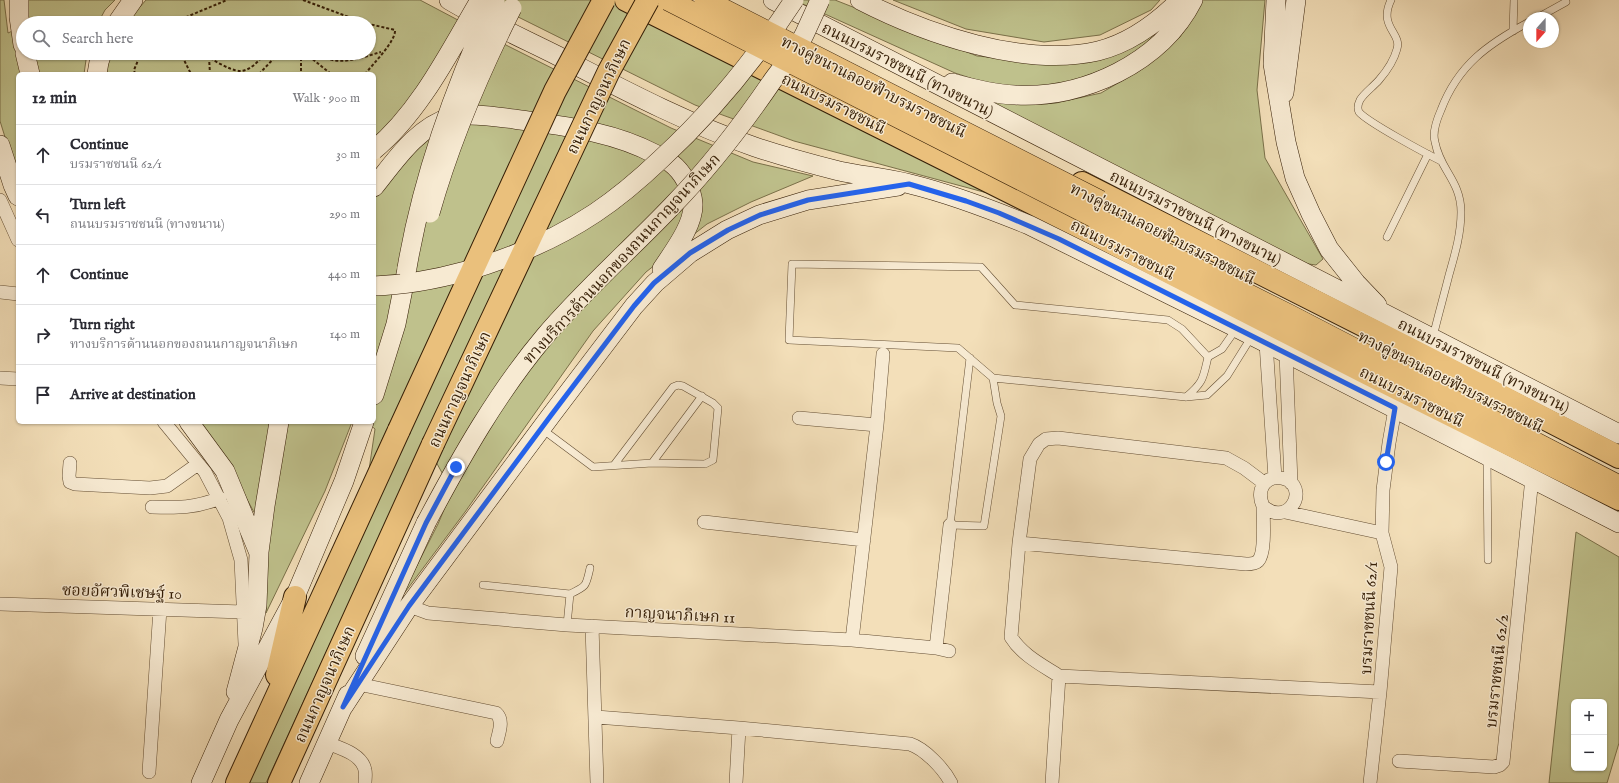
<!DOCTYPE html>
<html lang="en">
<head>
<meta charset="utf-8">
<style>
	:root { --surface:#fff; --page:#f7f7f7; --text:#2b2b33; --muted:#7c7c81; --line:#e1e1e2 }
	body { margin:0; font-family:"IM FELL English","Noto Serif Thai",serif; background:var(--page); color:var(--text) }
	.controls { position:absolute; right:12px; bottom:12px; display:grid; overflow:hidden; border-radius:6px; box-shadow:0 1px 3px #0004 }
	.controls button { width:36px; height:36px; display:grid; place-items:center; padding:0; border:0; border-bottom:1px solid var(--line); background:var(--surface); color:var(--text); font:20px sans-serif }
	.compass { position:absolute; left:1523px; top:12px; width:36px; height:36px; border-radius:50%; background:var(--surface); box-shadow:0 1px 3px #0004; rotate:201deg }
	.stop { position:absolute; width:12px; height:12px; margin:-9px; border:3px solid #2563eb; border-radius:50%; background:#fff }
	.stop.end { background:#2563eb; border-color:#fff; box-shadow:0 1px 4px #0008 }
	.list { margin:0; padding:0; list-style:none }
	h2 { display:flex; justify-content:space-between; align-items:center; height:52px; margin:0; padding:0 16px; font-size:17px }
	h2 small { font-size:13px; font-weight:400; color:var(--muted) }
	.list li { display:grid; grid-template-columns:26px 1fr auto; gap:12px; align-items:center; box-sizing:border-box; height:60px; padding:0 16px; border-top:1px solid var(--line) }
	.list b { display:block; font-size:15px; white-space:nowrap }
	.list p { margin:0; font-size:13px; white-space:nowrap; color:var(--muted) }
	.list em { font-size:13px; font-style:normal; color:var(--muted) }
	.icon { flex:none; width:22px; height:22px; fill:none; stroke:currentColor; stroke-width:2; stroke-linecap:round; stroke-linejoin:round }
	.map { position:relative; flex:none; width:1619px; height:783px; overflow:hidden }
	.search { position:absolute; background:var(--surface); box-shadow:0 1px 3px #0004; left:16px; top:16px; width:360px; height:44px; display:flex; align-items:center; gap:10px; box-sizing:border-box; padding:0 14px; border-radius:22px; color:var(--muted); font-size:15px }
	.panel { position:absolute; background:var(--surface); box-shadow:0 1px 3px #0004; left:16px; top:72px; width:360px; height:352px; border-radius:6px }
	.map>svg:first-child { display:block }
</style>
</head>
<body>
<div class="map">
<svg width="1619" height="783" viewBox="0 0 1619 783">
	<rect width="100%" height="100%" fill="#f3dfb9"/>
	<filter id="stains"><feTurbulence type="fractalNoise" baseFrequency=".005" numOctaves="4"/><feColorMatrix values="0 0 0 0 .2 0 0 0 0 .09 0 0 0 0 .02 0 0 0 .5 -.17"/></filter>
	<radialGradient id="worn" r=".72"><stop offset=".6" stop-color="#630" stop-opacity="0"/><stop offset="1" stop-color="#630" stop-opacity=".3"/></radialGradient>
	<path fill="#bfc18c" stroke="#7a7049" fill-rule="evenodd" d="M0,0H4L8,33L23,26V53H87L84,74H18V179L0,121Z
		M27,0H115L105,10L98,23H26Z
		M146,0H420L473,28L374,145V74H102L108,53H369V23H126Z
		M484,0H623L1017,201L794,141L695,105Z
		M794,0H835L977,56L1063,64L1160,30L1130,58L1056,89L1001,88L955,73Z
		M893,0H1160L1151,10L1100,35L1044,42L966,29Z
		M1202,0H1265L1257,90L1265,158L1323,259L1316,265L1294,262L989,102L1056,103L1101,93L1125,79L1180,37Z
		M488,36L671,128L753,162L813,176L751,202L707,224L646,272L593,331L465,512L400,599L438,524L452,491L424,440L266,783H246L406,434L387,429L369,470L375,429L367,422H374V199L423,141Z
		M191,422H270L255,514L238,483Z
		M286,422H352L325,491L266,613V552Z
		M1576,532L1619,557V743L1607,783H1549ZM1574,702H1604V768H1574Z"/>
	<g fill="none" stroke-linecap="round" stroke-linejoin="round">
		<defs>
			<path id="service" d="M1391,0C1378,27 1402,33 1397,49C1394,60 1386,72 1379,80C1373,87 1364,93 1360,100C1358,104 1357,108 1359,112C1367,122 1427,154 1441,161
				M1537,18L1566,2
				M1513,31L1514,0
				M1387,237L1428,154
				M1433,337C1438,316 1444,295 1449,275C1455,254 1461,234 1461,212C1461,181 1440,170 1435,142C1432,132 1437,119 1441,110C1458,65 1488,44 1529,22
				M1208,357L1182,329L1168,320L1015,305L981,267L792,264L789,340L958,348L993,378L1186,397L1207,395L1227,376L1252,336
				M970,358L950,525L984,526L1001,416L997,403L993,378
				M1186,397C1204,382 1203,378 1208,357L1222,349L1236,329
				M542,429L593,467L652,463L705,464L713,460L718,408L713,403L683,386L678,385L673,387L614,465
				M1487,457L1488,560
				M652,463L702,396
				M483,585L570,594
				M567,625L570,594C587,586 586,586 590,568"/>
			<path id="minor" d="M0,200L18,240
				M0,292L18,294
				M1266,343L1275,478
				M1286,353L1291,483
				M0,378L18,379
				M799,418L877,425
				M164,422L205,472L229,518L241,560L245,644
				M70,463L69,476L70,482L75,484L150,488L167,486L198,464
				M1264,483L1244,468L1226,458L1058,438L1046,439L1039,444L1030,459L1019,543L1011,637C1022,655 1042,665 1059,676L1380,692
				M152,507C177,508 196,508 220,498
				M1285,512L1382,533
				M704,522L864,540
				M1019,543L1246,564C1250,564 1255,564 1258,561C1266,553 1263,517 1263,506C1258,495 1260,482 1273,478C1278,477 1283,478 1288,480C1309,494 1285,527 1263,506
				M0,604L243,612
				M409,606L428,613L567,625L852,640L936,648L949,651
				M592,626L597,783
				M852,640L877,425L883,354
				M936,648L950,525
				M358,684L496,713C504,720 499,732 497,741
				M596,717L739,728L910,744C925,749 944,769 951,783
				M327,743C340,748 362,754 365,770C366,774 365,779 365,783
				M1399,761L1494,767L1500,765L1503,762L1532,478
				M149,772L160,609
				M736,783L739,728
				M1052,783L1059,676
				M1370,783L1380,692L1391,567L1382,533L1383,490L1389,443L1395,409"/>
			<path id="secondary" d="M19,0V17L23,45
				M449,0C484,21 522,38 558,56C622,89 686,123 755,147C782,156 811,164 839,171C863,176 887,178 910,184C951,194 990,209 1029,225L1237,328L1619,523
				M773,0L1619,434
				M860,0C926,34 1024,68 1098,51C1130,43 1157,23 1180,0
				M1276,0L1273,64L1286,142L1295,178L1311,214L1329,249L1356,283L1377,305
				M117,23L133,0
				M25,53L30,74
				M97,74L99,62L102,53
				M952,83C973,89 993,94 1015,95C1083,99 1161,63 1193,0
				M1284,93L1296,0
				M0,145L13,185L18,196
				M374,187C395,161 417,127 451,117C467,112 497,117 514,119C562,126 612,131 655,154C660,157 666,159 671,163C683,172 692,189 693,204C694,225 673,252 662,269
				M374,395L396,324L407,269
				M189,422L225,471L259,553L257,605L253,628L236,692
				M259,552L265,506L279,422
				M365,656L426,523
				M343,707L409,606L552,414L634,306L655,283L690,253L727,230L759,215L808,200L898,186
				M201,783L229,720L295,597L344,481L364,422
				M309,783L348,695"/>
			<path id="primary" d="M1094,217L1289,315L1619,486"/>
			<path id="trunk" d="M626,0L1110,242L1368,374L1619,499
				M1082,183L1422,355L1619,457
				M277,675L295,597
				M237,783L399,430
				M279,783L433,444"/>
		</defs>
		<use href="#service" stroke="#644e33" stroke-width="8"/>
		<use href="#minor" stroke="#644e33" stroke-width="14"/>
		<use href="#secondary" stroke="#351e06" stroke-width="20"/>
		<use href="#primary" stroke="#351e06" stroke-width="22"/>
		<use href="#trunk" stroke="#351e06" stroke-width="24"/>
		<path stroke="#351e06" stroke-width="2" stroke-dasharray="3 2" stroke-linecap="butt" d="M303,0L365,23
			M172,23L227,0
			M179,53L181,54L191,74
			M202,53C210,58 230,71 240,71C250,71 259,61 265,53
			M301,53V74
			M305,53L331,74
			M317,53C336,68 360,58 381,52
			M209,57L210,74
			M135,74L134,70L141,53
			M259,74L279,53
			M365,74C373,64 396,41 395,30L369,24"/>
		<use href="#service" stroke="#f7ead2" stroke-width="7"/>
		<use href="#minor" stroke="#f7ead2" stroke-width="13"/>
		<use href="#secondary" stroke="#f7ead2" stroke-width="19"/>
		<use href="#primary" stroke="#eac07c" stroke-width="21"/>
		<use href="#trunk" stroke="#eac07c" stroke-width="22"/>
		<defs>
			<path id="secondary-bridge" d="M374,150C420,112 450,51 480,0
				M430,213C450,142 479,74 512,8
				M407,268C423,174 455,86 495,0
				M374,286C405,285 437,279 466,271C511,258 556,239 595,213C619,197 640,179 661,159C712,112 756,58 794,0
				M426,523C461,457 497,393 545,336C584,290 630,250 672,206C710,167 743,124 773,80C784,65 797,50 805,33C810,22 815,11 820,0"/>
			<path id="primary-bridge" d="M668,0L1094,217
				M705,0L1100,201"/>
			<path id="trunk-bridge" d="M399,430L555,91L604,0
				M433,444L609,71L648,0"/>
		</defs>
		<use href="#secondary-bridge" stroke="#351e06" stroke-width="20" stroke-linecap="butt"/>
		<use href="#primary-bridge" stroke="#351e06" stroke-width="22" stroke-linecap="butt"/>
		<use href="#trunk-bridge" stroke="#351e06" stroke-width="24" stroke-linecap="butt"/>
		<use href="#secondary-bridge" stroke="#f7ead2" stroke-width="19"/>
		<use href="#primary-bridge" stroke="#eac07c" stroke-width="21"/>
		<use href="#trunk-bridge" stroke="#eac07c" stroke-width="22"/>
	</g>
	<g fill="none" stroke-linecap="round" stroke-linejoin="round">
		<path stroke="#2563eb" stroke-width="5" d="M456,467L426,523L343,707L409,606L552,414L634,306L654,283L690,253L728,230L760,215L808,200L909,184L966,201L999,213L1059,239L1395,408L1386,462"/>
	</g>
	<g text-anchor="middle" stroke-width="3" stroke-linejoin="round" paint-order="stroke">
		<g font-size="16" fill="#351e06" stroke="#f7ead2">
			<text transform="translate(908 69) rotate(27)" y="6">ถนนบรมราชชนนี (ทางขนาน)</text>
			<text transform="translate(874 86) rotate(27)" y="6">ทางคู่ขนานลอยฟ้าบรมราชชนนี</text>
			<text transform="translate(598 96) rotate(-64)" y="6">ถนนกาญจนาภิเษก</text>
			<text transform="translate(834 103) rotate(27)" y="6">ถนนบรมราชชนนี</text>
			<text transform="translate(1196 217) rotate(27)" y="6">ถนนบรมราชชนนี (ทางขนาน)</text>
			<text transform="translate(1163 233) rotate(27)" y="6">ทางคู่ขนานลอยฟ้าบรมราชชนนี</text>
			<text transform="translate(1123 249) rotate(27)" y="6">ถนนบรมราชชนนี</text>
			<text transform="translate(621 258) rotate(-47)" y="6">ทางบริการด้านนอกของถนนกาญจนาภิเษก</text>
			<text transform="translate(1484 365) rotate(27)" y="6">ถนนบรมราชชนนี (ทางขนาน)</text>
			<text transform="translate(1451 381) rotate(27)" y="6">ทางคู่ขนานลอยฟ้าบรมราชชนนี</text>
			<text transform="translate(459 389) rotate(-65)" y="6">ถนนกาญจนาภิเษก</text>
			<text transform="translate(1412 396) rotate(27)" y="6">ถนนบรมราชชนนี</text>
			<text transform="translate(122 591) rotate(2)" y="6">ซอยอัศวพิเชษฐ์ 10</text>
			<text transform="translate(680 614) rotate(3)" y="6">กาญจนาภิเษก 11</text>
			<text transform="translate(1368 618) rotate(-87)" y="6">บรมราชชนนี 62/1</text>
			<text transform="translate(1496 671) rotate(-84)" y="6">บรมราชชนนี 62/2</text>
			<text transform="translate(324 684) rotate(-66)" y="6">ถนนกาญจนาภิเษก</text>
		</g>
	</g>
	<rect width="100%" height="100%" filter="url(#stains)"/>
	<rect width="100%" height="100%" fill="url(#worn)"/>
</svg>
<div class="controls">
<button>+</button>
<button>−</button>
</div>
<svg class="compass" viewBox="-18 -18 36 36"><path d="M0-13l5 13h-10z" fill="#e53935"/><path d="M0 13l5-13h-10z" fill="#7c7c81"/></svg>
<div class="stop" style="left:1386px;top:462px"></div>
<div class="stop end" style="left:456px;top:467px"></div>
<div class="search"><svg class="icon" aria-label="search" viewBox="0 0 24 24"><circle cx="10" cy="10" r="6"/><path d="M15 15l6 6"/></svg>Search here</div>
<section class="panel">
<h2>12 min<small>Walk · 900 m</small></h2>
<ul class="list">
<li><svg class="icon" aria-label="ahead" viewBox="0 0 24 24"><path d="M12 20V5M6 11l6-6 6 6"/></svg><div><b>Continue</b><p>บรมราชชนนี 62/1</p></div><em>30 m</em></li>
<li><svg class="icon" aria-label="left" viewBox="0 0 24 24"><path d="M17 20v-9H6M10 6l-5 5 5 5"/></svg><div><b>Turn left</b><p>ถนนบรมราชชนนี (ทางขนาน)</p></div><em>290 m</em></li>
<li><svg class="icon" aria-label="ahead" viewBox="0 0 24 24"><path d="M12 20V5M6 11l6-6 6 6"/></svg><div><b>Continue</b></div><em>440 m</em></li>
<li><svg class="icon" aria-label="right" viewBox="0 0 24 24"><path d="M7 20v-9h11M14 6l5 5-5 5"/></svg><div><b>Turn right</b><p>ทางบริการด้านนอกของถนนกาญจนาภิเษก</p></div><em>140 m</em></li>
<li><svg class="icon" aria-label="arrive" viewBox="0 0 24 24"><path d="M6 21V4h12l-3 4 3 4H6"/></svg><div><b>Arrive at destination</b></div></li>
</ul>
</section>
</div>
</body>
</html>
